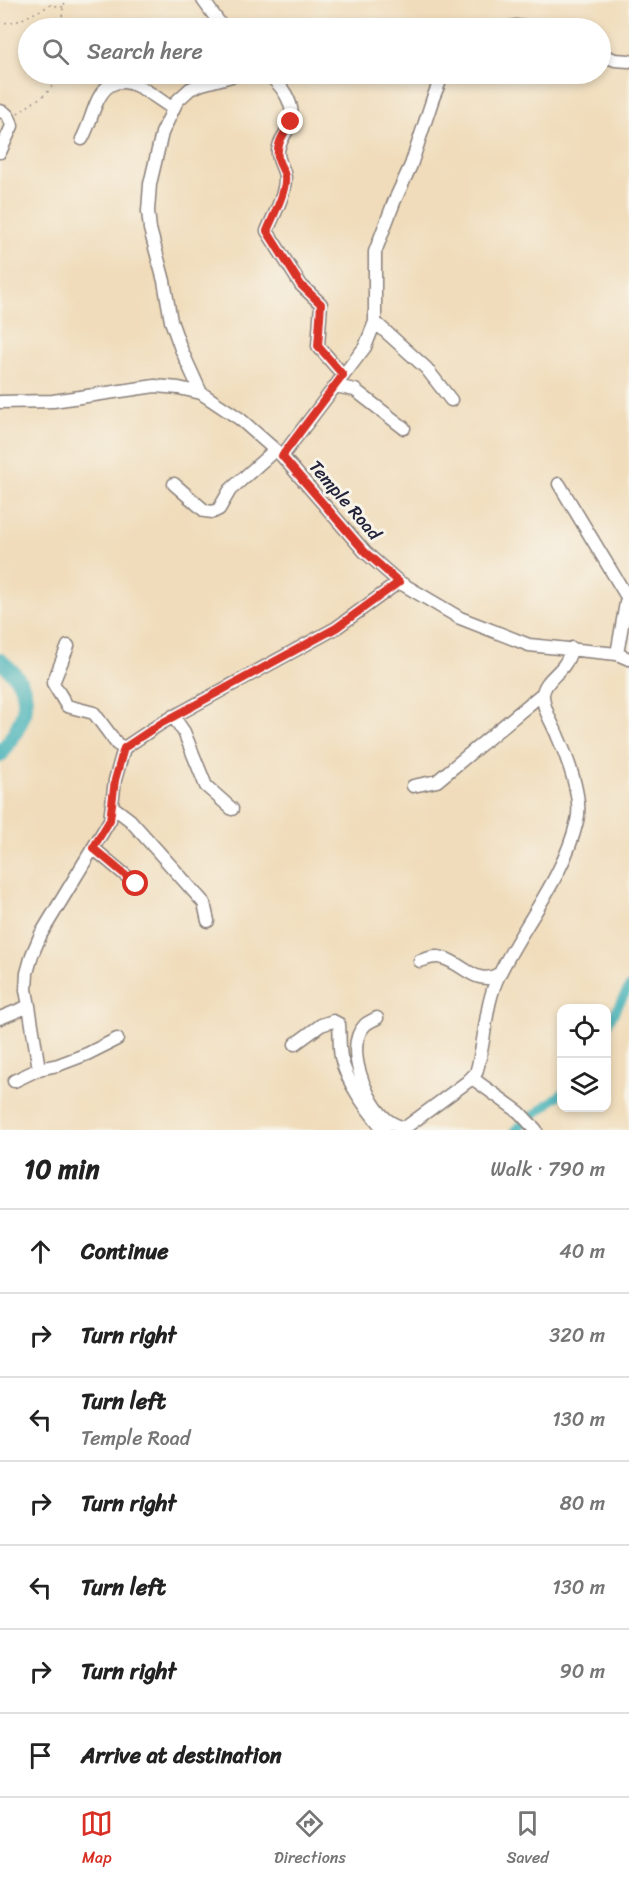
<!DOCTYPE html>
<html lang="en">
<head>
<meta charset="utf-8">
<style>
	:root { --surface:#fff; --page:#f2f2f2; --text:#222; --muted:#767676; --line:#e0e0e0; --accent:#d93025 }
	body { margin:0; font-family:Sriracha,sans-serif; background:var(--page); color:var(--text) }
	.controls { position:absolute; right:18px; bottom:18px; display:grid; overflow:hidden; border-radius:12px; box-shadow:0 3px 9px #0003 }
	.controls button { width:54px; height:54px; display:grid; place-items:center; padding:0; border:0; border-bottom:2px solid var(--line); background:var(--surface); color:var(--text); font:30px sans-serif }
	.stop { position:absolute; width:18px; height:18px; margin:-14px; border:4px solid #d93025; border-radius:50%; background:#fff }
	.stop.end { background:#d93025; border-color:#fff; box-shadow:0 2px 6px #0008 }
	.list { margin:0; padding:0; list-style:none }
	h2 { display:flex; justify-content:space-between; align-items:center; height:78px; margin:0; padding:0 24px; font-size:26px }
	h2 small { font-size:20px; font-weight:400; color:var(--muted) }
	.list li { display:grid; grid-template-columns:39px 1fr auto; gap:18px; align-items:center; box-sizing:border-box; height:84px; padding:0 24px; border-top:2px solid var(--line) }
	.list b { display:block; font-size:22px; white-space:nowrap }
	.list p { margin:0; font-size:20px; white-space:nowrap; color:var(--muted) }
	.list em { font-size:20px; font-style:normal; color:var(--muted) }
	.icon { flex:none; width:33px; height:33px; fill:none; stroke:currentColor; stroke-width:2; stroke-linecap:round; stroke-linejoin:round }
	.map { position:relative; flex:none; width:629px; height:1130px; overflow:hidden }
	.search { position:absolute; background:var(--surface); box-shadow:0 3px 9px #0003; left:18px; right:18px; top:18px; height:66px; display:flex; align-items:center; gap:15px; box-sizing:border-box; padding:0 21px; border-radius:33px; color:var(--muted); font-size:22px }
	.sheet { height:666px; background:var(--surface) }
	nav { display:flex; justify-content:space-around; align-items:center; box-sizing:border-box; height:84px; border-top:2px solid var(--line); background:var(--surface); font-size:16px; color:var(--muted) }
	nav a { display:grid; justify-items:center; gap:3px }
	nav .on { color:var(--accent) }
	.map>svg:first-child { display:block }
</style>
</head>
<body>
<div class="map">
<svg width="629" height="1130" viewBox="0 0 629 1130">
	<rect width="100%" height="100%" fill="#f7f3e8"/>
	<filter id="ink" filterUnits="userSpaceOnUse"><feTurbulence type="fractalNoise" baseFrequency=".0167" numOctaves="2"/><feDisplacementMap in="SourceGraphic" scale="12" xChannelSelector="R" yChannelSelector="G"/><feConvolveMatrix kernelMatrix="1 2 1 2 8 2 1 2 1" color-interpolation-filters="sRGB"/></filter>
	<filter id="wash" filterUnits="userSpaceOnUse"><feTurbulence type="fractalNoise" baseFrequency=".008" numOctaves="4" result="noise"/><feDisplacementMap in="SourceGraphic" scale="24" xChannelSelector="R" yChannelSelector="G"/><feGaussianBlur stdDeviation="1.35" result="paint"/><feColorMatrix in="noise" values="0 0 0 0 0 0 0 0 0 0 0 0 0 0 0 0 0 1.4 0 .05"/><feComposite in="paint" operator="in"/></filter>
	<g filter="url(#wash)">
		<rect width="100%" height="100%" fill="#f0dcba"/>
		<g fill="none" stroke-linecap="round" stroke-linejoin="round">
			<path stroke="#3eafb6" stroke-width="9" d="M606,1027L629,987
				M515,1130L562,1093"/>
			<path stroke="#3eafb6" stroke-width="16" d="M0,661C41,692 25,720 0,755"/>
		</g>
	</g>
	<g filter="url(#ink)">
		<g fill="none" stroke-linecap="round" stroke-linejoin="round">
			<defs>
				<path id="minor" d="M203,0L223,28
					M505,28L515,26L536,28
					M600,54L615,60L629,61
					M267,74C281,84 295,103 291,121C288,132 279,140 278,151C277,161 285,169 285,178C285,196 274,214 267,231L301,285L321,304L318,346L343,375
					M0,111C8,113 10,118 12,126L0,152
					M82,139C88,128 91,116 96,104C114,61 146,91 172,108
					M375,322L426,368L451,400
					M335,386L355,390L404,428
					M201,393L181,349L171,321L164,281L150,229L148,211L150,184L162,133L177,101L190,89L202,84L239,74
					M0,402L53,401L155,386L179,388L201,393L240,419L282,456L365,552L399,582L460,618L529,645L617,654L629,659
					M282,456L365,347L375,322V252L394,202L411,165L433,98L443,74
					M174,484L205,511L213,512L219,509L230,490L275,450
					M559,484L627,597L617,654
					M68,646L53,683L67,706L94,713L117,744L124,748
					M173,716L184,732L206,786L232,809
					M413,786L437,781L543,693
					M113,807L130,820L204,903L208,921
					M93,848L136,884
					M420,961C427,959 435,955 443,958C464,964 477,987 499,974
					M29,1006L39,1069
					M0,1018L29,1006L26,990L27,973L32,955L41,934L110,820L115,780L124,748L160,724L336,628L399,582
					M377,1018C373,1020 368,1022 365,1025C344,1046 365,1097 382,1115C388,1122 396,1126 405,1128
					M295,1044L321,1025L333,1021L339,1024C340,1034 339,1046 341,1057C347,1084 367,1109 384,1130
					M472,1078L519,1112L536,1130
					M14,1081L39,1069L58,1065L87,1054L117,1039
					M402,1130L467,1082L476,1073C486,1041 484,1005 499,975C524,924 564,877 577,821C583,798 567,757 558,737C553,724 542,708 543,694C544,682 558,674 564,665C568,660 570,654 572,648"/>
			</defs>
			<use href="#minor" stroke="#897f7a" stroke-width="15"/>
			<path stroke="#897f7a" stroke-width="1.5" stroke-dasharray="1.5 4.5" stroke-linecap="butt" d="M0,21L3,23L18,21L51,5L63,7
				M61,28L63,7L66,0
				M18,113L47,93L61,74"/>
			<use href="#minor" stroke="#fff" stroke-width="12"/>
		</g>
	</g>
	<g fill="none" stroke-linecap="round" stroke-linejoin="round" filter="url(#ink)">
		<path stroke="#d93025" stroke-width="8" d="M136,884L93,848L110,820L115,780L124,748L160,724L336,628L399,582L365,552L282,456L343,375L318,346L321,304L301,285L267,231C273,216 287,191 285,176C284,171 281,167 279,162C274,148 283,134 291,122"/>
	</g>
	<g text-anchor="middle" stroke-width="6" stroke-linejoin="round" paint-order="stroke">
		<g font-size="18" fill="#22223b" stroke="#f7f3e8">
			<text transform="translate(345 500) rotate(49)" y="6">Temple Road</text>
		</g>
	</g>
</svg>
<div class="controls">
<button><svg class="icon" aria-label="locate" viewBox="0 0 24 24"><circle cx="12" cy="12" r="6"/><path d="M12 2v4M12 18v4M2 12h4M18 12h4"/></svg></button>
<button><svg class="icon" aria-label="layers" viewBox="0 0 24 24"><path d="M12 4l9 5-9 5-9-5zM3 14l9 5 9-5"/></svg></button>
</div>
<div class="stop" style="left:136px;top:884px"></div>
<div class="stop end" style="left:291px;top:122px"></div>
<div class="search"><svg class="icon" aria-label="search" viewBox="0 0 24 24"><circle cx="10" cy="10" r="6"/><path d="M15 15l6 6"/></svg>Search here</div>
</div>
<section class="sheet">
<h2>10 min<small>Walk · 790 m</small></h2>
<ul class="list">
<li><svg class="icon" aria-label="ahead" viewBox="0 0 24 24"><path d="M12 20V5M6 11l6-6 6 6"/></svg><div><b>Continue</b></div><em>40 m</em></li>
<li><svg class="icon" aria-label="right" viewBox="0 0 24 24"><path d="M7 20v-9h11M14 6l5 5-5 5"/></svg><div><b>Turn right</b></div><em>320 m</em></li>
<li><svg class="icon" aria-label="left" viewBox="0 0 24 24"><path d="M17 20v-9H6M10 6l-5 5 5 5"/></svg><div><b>Turn left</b><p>Temple Road</p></div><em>130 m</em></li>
<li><svg class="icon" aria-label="right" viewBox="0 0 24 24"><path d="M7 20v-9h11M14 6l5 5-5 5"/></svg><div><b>Turn right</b></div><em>80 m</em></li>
<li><svg class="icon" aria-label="left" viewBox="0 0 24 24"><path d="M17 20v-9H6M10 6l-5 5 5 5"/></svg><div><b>Turn left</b></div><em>130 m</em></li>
<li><svg class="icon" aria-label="right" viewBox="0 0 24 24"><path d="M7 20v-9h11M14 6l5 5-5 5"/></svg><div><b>Turn right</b></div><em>90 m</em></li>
<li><svg class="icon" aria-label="arrive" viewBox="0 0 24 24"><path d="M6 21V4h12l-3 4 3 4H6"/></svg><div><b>Arrive at destination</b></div></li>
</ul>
</section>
<nav>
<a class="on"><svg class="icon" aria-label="map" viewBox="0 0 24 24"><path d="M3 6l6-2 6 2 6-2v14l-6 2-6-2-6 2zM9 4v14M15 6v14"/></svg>Map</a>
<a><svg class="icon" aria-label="directions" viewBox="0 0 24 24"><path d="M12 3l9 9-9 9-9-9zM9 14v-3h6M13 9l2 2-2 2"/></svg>Directions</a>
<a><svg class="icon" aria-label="saved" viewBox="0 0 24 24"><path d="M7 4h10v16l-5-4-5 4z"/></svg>Saved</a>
</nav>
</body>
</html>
